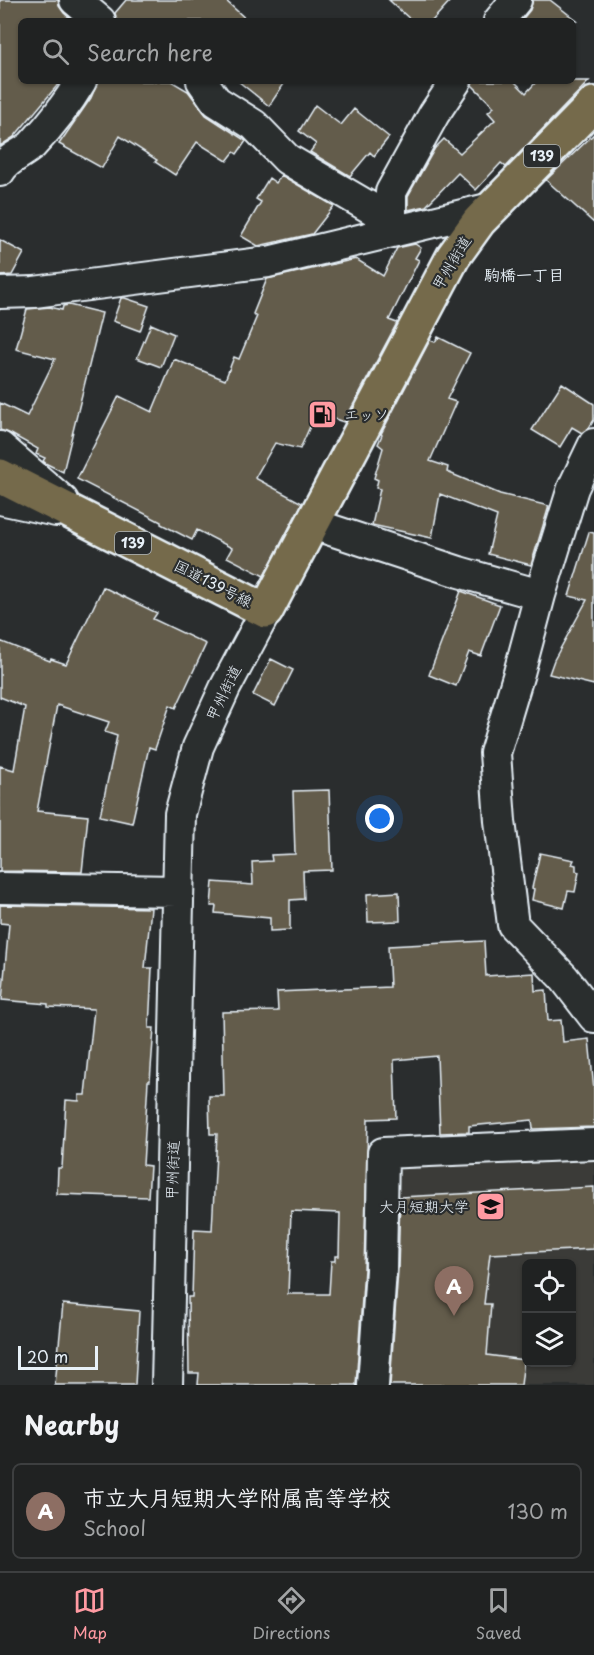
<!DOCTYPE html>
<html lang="en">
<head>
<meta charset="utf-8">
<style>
	:root { --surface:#202222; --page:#282a2a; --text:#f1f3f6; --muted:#a2a4a5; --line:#3d3f40; --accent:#ff9aa2 }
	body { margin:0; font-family:"Playpen Sans","Klee One",sans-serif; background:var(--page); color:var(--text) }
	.controls { position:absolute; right:18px; bottom:18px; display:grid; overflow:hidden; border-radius:9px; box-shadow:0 2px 4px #0004 }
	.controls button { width:54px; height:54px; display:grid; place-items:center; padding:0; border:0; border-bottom:2px solid var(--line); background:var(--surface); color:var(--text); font:30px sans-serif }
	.scale { position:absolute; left:18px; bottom:15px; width:80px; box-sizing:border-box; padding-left:6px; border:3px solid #e8f1f8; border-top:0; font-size:16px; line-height:21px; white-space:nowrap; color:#e8f1f8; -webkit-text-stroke:4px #2a2d2e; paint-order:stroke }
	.you { position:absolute; left:380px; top:819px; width:21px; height:21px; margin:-15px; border:4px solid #fff; border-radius:50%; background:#1a73e8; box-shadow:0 0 0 9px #1a73e833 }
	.badge { display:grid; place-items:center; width:39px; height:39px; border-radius:50%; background:var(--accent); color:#fff; font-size:20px; font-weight:700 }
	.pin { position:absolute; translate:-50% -50px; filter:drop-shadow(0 2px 3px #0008) }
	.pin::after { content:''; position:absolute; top:32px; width:21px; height:18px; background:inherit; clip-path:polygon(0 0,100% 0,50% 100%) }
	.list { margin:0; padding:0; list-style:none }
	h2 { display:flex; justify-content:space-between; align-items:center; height:78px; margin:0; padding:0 24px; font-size:26px }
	h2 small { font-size:20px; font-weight:400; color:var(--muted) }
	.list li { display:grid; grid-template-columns:39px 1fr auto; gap:18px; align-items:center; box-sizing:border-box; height:96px; margin:0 12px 12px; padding:0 12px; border:2px solid var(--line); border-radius:9px }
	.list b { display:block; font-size:22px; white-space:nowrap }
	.list p { margin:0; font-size:20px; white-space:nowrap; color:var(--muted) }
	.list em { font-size:20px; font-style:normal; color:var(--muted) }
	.icon { flex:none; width:33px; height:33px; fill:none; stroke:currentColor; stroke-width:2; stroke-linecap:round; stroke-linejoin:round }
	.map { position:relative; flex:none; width:594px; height:1385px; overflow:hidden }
	.search { position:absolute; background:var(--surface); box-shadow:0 2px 4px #0004; left:18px; right:18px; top:18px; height:66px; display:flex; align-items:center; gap:15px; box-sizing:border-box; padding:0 21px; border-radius:9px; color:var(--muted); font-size:22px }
	.sheet { height:186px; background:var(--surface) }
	nav { display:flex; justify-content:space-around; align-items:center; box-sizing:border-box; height:84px; border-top:2px solid var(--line); background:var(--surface); font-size:16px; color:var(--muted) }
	nav a { display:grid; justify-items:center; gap:3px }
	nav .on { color:var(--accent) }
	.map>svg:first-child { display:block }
</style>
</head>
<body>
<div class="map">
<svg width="594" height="1385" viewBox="0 0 594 1385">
	<rect width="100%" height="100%" fill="#2a2d2e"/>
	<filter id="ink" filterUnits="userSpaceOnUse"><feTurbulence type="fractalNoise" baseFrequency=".0167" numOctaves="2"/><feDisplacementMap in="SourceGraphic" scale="12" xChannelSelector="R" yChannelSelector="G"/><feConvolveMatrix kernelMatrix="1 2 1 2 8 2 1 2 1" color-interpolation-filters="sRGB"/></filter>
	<g filter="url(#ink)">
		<path fill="#3b3b37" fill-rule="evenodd" d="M594,1148V1385H378L387,1158ZM526,1264H572V1362H526Z"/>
		<path fill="#645c4c" stroke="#e8f1f8" stroke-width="1.5" fill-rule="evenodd" d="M0,0H58L59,6L64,13L73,21H21V81H61L14,137L0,146Z
			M126,0H225L248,21H117L115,13Z
			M389,0H451L432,21H412Z
			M533,0H550L577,21H521L530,10Z
			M98,81H171L188,91L206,115L246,141L237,154L234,152L227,161L197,142L175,175L155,162L157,160L120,136L102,168L59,144L91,98Z
			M238,81H286L269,106Z
			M473,81H514L526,93L537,81H589L506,167L501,163L476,190L458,173L426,206L408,210V196L435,148L444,139L460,153L495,120L488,112L494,107L472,85Z
			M315,105L341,125L354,109L389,137L374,156L370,152L350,176L310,152L316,144L299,131Z
			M594,134V223L546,180Z
			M281,175L334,206L312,234L258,246L241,236L261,202L256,199L269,178L276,183Z
			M0,240L24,253L12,275L0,276Z
			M415,244L421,248L415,258L419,260L389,320L397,323L344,422L316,413L300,449L275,443L255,478L302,503L264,576L227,557L232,548L197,530L192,540L161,524V522L77,479L119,396L152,412L174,359L225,380L234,357L239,359L257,316L253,314L267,279L356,259L383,276L397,248Z
			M121,298H125L149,306L140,331L113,321Z
			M69,305L102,313L63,472L47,464L43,461L45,458L36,454L38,449L11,434L0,430V403L27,416L55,359L16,349L27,309L50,307L62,310L63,306Z
			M151,324L174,334L161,367L137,358Z
			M438,337L470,353L447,399L456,402L430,461L448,467L447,472L500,494L549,506L531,565L488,554L497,516L440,494L432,538L372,525L380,489L376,488L378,480L374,478L383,448L378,444L382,435L381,434L430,340L435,342Z
			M562,383L594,404V420L589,428L582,433L572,427L560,447L532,430Z
			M589,532L594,533V685L549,674L554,660L587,600L569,596Z
			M103,587L157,613L153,619L206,644L176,708L170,705L155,749L149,747L132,823L100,816L117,736L105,732L109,722L57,705L37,811L88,816L82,872L0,871V766L14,770L25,707L0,697V641L50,661L51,659L66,664Z
			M461,591L500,605L481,656L469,652L456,686L429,675Z
			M271,659L293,670L275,706L253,695Z
			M329,790L332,870L303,871L304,899L290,900V930L270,931V918L215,913L216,906H211L213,882L253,885L252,862L272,861L271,855L295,854L293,791Z
			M540,853L574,860L572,864L576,865V871L579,872L575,892L568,891L564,908L532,900L534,889L532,888Z
			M399,892L400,921L368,922L367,894Z
			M0,905L151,908L145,968H152L149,1028H154L150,1081H148L143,1165L150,1166L148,1197L57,1194L58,1168H62L66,1100L79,1101V1095H85L94,1009L48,1007V1004L2,1000L9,924L0,923Z
			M484,941L486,976L534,973L535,991L546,990L548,1021L561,1020L563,1042L589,1039L594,1090V1127L533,1129L532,1120L469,1126V1132L440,1133L437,1056L394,1060L396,1118L368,1119L364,1269L356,1385H198L199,1373H189L188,1297H192L194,1229L212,1230L217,1134H210L209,1096H224L222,1012L278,1011L277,992L390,987L388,946ZM291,1211L340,1213L339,1256H335V1261H331L329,1294H288Z
			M594,1187V1249L490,1254L484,1304H491L487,1355L524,1360L521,1385H390L398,1270L400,1197Z
			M63,1304L139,1311L135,1385H55Z"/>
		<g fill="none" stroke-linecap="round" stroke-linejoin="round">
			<defs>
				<path id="minor" d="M75,0L100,21
					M499,21L516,0
					M202,81L216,101L254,125L287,159L374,210L391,217
					M0,171C7,158 21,155 32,145C50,126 68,103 81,81
					M396,231L391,217V192L434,114L456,81
					M0,293L34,292L268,262L491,208
					M594,444L573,488L540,595L519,673L495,753L500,821L513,925L564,978L594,1017
					M0,447L63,501
					M0,499L56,511
					M313,524L459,572L540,595
					M0,888L177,891
					M167,1385L180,814L198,747L225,688L266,611
					M373,1385L381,1270L383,1153L594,1144"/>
				<path id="highway" d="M0,476L266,611L453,257L479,221L594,104"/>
			</defs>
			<use href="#minor" stroke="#e8f1f8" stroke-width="34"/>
			<use href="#highway" stroke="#e8f1f8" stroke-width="38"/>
			<use href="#minor" stroke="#2a2d2e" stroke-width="30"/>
			<use href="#highway" stroke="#756b4b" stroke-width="33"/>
		</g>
	</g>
	<defs>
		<symbol id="fuel-square" viewBox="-11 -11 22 22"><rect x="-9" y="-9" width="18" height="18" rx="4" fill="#ff9aa2" stroke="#2a2d2e"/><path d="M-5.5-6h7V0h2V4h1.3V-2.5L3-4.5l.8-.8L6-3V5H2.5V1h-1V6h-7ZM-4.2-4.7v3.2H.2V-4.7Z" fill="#111"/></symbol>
		<symbol id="university-square" viewBox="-11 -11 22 22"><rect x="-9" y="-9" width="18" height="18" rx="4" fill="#ff9aa2" stroke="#2a2d2e"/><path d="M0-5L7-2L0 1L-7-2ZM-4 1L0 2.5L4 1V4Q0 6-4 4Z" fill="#111"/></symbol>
	</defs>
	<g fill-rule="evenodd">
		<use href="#fuel-square" x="306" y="398" width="33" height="33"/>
		<use href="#university-square" x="474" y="1190" width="33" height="33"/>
	</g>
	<g text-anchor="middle" stroke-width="4.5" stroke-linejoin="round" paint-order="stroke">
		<g fill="#2a2d2e" stroke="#afb6bb" stroke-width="1.5">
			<rect x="524" y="145" width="36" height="22" rx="4.5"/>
			<rect x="115" y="532" width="36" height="22" rx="4.5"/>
		</g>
		<g font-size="14" font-weight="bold" fill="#e8f1f8">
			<text x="542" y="161">139</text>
			<text x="133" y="548">139</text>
		</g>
		<g font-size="15" fill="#e8f1f8" stroke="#2a2d2e">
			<text transform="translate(452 263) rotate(-59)" y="5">甲州街道</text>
			<text transform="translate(213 584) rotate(27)" y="5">国道139号線</text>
			<text transform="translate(224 693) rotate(-64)" y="5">甲州街道</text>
			<text transform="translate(173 1170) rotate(-88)" y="5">甲州街道</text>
		</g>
		<g font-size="15" fill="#e8f1f8" stroke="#2a2d2e" text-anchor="start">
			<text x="344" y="420">エッソ</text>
			<text x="469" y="1212" text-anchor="end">大月短期大学</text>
		</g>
		<g font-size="16" font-weight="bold" fill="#e8f1f8" stroke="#2a2d2e">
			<text x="524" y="281">駒橋一丁目</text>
		</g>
	</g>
</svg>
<div class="controls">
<button><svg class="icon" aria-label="locate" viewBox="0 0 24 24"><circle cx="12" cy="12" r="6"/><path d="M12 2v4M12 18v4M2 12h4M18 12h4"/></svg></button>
<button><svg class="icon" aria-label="layers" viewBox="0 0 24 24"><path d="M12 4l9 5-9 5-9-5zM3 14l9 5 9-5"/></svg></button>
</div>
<div class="scale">20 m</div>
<div class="you"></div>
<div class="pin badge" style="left:454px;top:1316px;background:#8d6e63">A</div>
<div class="search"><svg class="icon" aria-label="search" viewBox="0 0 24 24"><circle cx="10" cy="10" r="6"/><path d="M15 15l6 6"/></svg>Search here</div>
</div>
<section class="sheet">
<h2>Nearby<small></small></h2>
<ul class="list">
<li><span class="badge" style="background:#8d6e63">A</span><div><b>市立大月短期大学附属高等学校</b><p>School</p></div><em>130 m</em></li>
</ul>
</section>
<nav>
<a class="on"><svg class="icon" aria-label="map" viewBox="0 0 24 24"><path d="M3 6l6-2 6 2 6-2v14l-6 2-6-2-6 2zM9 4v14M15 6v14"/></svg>Map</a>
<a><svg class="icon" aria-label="directions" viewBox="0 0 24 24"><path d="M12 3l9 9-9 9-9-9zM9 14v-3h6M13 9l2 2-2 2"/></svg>Directions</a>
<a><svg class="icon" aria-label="saved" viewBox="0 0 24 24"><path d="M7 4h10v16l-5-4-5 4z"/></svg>Saved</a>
</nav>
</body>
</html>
